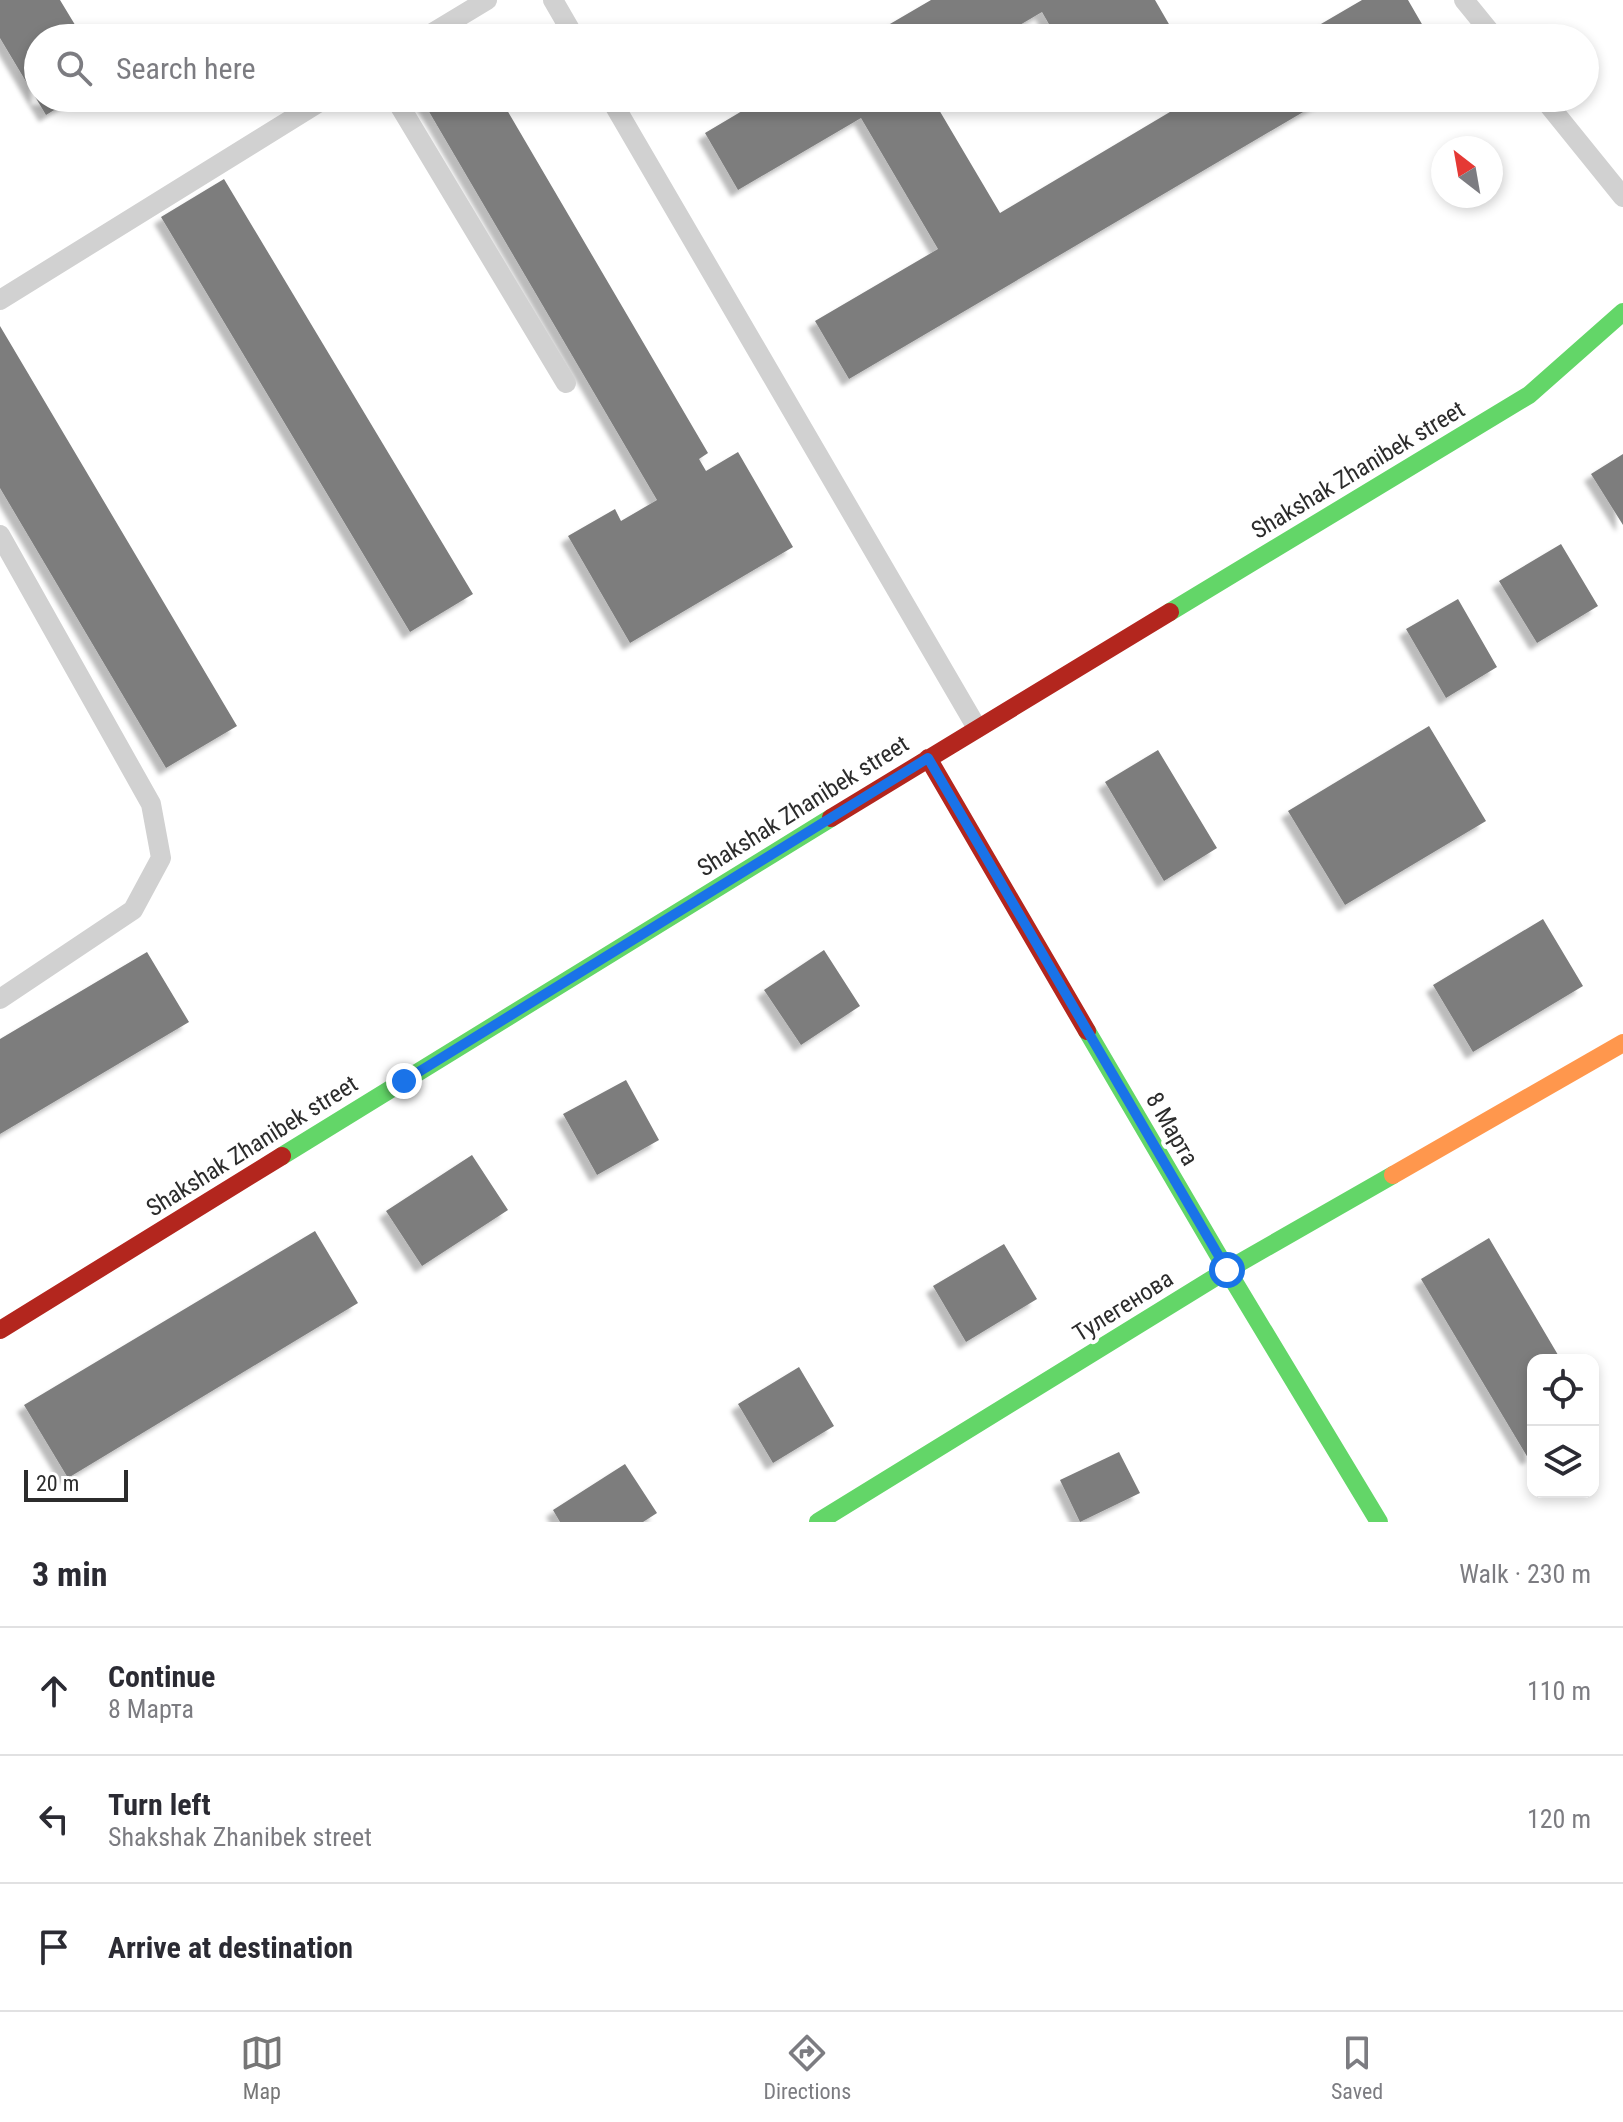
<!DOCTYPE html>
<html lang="en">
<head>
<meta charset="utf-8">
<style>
	:root { --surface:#fff; --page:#f2f2f3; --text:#2b2b33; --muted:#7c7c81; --line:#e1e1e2; --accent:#767676 }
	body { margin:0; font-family:"Roboto Condensed",sans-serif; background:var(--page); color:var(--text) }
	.controls { position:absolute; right:24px; bottom:24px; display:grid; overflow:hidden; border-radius:16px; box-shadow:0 4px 12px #0003 }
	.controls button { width:72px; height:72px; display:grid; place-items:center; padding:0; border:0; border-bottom:2px solid var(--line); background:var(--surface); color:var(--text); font:40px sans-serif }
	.compass { position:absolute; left:1431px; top:136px; width:72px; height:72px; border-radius:50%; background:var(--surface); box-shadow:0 4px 12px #0003; rotate:329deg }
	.scale { position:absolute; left:24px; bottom:20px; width:104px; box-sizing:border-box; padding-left:8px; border:4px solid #2c2c2c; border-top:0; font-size:22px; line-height:28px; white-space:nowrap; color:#2c2c2c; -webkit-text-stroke:6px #fff; paint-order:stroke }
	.stop { position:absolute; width:24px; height:24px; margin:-18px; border:6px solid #1a73e8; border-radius:50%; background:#fff }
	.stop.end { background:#1a73e8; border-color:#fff; box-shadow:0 2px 8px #0008 }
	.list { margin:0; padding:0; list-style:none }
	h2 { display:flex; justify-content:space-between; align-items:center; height:104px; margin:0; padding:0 32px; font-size:34px }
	h2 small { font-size:26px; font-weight:400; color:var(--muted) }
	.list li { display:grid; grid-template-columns:52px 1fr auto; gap:24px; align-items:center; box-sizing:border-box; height:128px; padding:0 32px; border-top:2px solid var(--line) }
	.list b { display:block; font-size:30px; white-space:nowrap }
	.list p { margin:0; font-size:26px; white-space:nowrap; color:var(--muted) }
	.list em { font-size:26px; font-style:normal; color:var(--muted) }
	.icon { flex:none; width:44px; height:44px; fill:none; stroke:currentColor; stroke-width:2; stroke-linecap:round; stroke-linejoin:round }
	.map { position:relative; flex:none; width:1623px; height:1522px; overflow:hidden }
	.search { position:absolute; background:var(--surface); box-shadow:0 4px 12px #0003; left:24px; right:24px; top:24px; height:88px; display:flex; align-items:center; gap:20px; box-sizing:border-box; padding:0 28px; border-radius:44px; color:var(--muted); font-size:30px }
	.sheet { height:488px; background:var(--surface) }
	nav { display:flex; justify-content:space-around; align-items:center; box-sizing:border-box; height:112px; border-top:2px solid var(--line); background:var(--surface); font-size:22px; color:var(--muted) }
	nav a { display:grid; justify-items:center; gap:4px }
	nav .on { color:var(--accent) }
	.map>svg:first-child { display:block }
</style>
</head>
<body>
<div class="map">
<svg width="1623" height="1522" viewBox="0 0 1623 1522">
	<defs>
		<filter id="shadow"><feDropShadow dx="-7" dy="7" stdDeviation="2" flood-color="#0004"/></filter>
	</defs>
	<rect width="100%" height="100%" fill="#fff"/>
	<path fill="#7d7d7d" filter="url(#shadow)" d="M0,0H60L83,38H38V98H74L46,115L0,38Z
		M931,0H1155L1177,38H1057L1042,12L998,38H866Z
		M1362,0H1408L1430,38H1297Z
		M421,98H500L708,453L699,459L706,471L738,452L793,547L630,643L568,536L615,509L621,521L657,500Z
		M764,98H932L1000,213L1180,106L1176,98H1327L849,379L815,321L938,249L861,118L738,190L705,133Z
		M224,179L473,594L410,632L161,217Z
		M0,326L237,726L166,768L0,488Z
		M1623,454V525L1591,474Z
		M1561,544L1598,606L1537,643L1499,581Z
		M1458,599L1497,667L1446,698L1406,629Z
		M1429,726L1486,821L1345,905L1288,811Z
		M1158,750L1217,848L1164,881L1105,782Z
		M1543,919L1583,986L1473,1052L1433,985Z
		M824,950L860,1006L801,1045L764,990Z
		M147,952L189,1022L0,1134V1039Z
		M626,1080L659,1140L597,1175L563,1114Z
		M472,1155L508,1210L422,1266L386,1211Z
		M315,1231L358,1303L68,1478L24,1405Z
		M1489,1238L1561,1360H1533V1455L1528,1458L1421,1279Z
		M1004,1244L1037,1299L966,1342L933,1286Z
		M799,1367L834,1426L773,1463L738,1404Z
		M1119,1452L1140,1493L1080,1522L1060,1480Z
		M625,1464L657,1513L643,1522H560L553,1510Z"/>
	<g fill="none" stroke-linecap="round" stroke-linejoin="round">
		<path stroke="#d1d1d1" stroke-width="20" d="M553,0L575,38
			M1464,0L1495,38
			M424,38L487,0
			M395,98L566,383
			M610,98L977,728
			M1543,98L1623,197
			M0,300L326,98
			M0,535L151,804L161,858L133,910L0,999"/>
		<path stroke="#63d668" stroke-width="18" d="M1170,612L1529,395L1623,312
			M1087,1031L1227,1270L1379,1522
			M282,1156L831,818
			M818,1522L1227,1270L1393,1175"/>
		<path stroke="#ff974d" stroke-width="18" d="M1393,1175L1623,1043"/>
		<path stroke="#b3261e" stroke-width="18" d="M928,758L1087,1031
			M831,818L1170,612
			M0,1330L282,1156"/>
	</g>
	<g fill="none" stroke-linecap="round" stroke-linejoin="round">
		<path stroke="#1a73e8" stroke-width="10" d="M404,1081L928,758L1227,1270"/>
	</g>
	<g text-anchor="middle" stroke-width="8" stroke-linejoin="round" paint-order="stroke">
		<g font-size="24" fill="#2c2c2c" stroke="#fff">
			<text transform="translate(1358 470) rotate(-31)" y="8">Shakshak Zhanibek street</text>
			<text transform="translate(803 806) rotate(-32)" y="8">Shakshak Zhanibek street</text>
			<text transform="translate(1172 1129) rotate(60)" y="8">8 Марта</text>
			<text transform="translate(252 1146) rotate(-32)" y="8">Shakshak Zhanibek street</text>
			<text transform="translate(1123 1306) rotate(-32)" y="8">Тулегенова</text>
		</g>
	</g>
</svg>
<div class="controls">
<button><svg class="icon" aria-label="locate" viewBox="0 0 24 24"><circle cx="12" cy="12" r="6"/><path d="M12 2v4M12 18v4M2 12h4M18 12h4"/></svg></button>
<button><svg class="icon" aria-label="layers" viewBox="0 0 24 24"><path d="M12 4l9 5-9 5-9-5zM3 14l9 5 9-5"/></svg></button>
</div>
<svg class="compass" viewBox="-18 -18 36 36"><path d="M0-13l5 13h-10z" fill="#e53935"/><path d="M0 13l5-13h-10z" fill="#7c7c81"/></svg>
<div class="scale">20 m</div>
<div class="stop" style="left:1227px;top:1270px"></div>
<div class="stop end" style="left:404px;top:1081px"></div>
<div class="search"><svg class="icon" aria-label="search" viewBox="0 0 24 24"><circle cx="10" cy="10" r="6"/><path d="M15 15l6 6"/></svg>Search here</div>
</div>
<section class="sheet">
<h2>3 min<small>Walk · 230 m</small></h2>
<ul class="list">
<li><svg class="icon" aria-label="ahead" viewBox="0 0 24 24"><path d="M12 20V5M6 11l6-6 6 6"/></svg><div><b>Continue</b><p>8 Марта</p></div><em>110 m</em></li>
<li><svg class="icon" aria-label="left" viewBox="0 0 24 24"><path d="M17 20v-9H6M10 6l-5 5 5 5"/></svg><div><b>Turn left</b><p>Shakshak Zhanibek street</p></div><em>120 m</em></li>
<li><svg class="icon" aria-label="arrive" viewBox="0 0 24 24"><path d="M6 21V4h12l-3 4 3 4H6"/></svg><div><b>Arrive at destination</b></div></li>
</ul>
</section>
<nav>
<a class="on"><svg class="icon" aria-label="map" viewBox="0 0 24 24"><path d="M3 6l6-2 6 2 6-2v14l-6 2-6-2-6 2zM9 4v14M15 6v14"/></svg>Map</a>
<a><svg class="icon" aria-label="directions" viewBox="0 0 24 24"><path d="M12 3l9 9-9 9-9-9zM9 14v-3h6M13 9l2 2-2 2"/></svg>Directions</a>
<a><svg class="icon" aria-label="saved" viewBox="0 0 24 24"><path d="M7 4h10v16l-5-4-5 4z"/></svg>Saved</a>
</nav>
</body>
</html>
